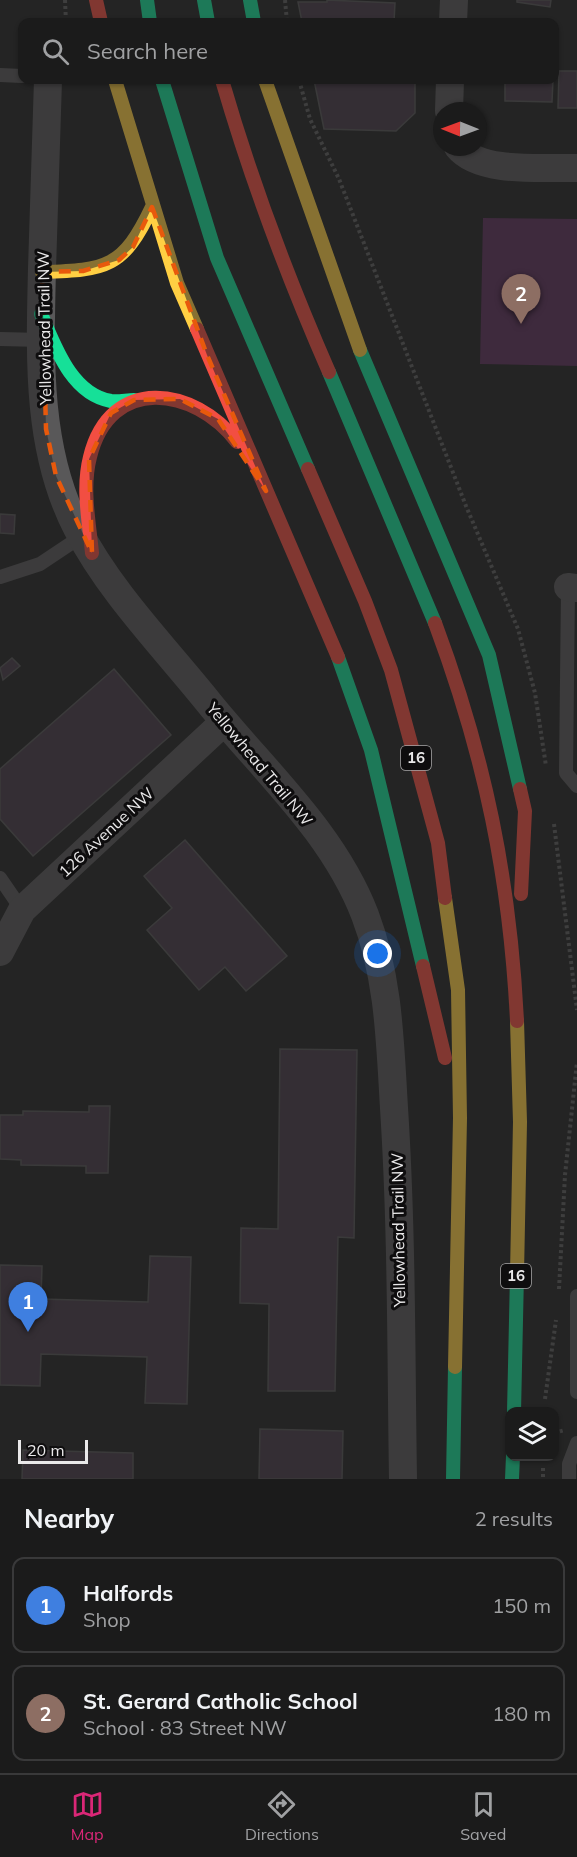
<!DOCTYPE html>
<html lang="en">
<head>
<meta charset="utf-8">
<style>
	:root { --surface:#1b1b1b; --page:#282828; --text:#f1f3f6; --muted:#a0a1a3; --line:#39393a; --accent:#db2777 }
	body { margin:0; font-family:Mulish,sans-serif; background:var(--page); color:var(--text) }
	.controls { position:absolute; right:18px; bottom:18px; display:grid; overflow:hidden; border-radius:12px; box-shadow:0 2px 4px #0004 }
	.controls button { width:54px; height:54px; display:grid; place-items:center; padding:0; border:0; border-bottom:2px solid var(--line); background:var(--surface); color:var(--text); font:30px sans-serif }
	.compass { position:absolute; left:433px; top:102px; width:54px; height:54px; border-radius:50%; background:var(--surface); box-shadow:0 2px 4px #0004; rotate:271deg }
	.scale { position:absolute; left:18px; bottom:15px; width:70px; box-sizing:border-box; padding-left:6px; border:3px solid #eae9ea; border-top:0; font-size:16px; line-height:21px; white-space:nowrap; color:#eae9ea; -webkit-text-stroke:4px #0e0d0e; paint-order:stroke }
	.you { position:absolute; left:378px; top:954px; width:21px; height:21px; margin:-15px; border:4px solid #fff; border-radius:50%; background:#1a73e8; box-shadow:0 0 0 9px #1a73e833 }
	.badge { display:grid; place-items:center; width:39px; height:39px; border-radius:50%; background:var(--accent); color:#fff; font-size:20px; font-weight:700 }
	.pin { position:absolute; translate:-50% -50px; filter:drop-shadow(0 2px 3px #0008) }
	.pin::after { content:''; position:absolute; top:32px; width:21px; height:18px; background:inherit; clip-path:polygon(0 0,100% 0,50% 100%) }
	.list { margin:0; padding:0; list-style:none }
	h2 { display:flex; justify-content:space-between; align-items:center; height:78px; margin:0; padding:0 24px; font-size:26px }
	h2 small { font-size:20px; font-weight:400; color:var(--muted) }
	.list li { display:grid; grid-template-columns:39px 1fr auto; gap:18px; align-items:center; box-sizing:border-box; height:96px; margin:0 12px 12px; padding:0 12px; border:2px solid var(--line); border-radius:12px }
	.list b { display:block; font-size:22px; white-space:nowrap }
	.list p { margin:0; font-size:20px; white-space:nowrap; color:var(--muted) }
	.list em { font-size:20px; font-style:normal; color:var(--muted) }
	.icon { flex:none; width:33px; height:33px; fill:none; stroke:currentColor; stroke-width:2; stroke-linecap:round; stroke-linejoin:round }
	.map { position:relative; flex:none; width:577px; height:1479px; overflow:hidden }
	.search { position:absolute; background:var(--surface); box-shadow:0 2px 4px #0004; left:18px; right:18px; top:18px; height:66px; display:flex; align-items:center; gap:15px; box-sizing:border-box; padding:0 21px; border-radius:12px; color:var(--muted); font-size:22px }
	.sheet { height:294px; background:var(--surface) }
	nav { display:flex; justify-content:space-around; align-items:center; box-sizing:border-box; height:84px; border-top:2px solid var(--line); background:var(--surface); font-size:16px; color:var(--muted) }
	nav a { display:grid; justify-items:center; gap:3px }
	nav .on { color:var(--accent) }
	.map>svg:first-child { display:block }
</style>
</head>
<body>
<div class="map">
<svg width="577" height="1479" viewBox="0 0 577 1479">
	<rect width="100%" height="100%" fill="#242424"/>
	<path fill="#5e315b" d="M483,218L577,219V366L480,364Z"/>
	<path fill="#483b47" stroke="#565556" stroke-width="1.5" d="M327,0L395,3L394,22H302L298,2H327Z
		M517,0H551L550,7L517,2Z
		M559,71H577V108H558Z
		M314,80H415V113L396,131L324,129Z
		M505,80H553L552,102L505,101Z
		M0,514L15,515L14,534L0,533Z
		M12,658L20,666L3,680L0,668Z
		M114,669L171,735L33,856L0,819V769Z
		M185,840L287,956L246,991L225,967L199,990L147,930L172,908L144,876Z
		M280,1049L357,1050L354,1238L338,1237L335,1391H268L269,1304L240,1303L241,1228L278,1229Z
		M89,1106H110L108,1173H86V1166L21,1165V1160L0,1159V1115H23V1111L89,1112Z
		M150,1256L191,1257L187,1404L145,1403L147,1357L41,1354L40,1386L0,1385V1265L42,1266L41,1299L148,1302Z
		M260,1429L343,1431L342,1479H259Z
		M23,1450L133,1453V1479H22Z"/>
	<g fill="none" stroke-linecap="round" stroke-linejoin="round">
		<path stroke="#5e5e5e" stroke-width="4" stroke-dasharray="3 3" stroke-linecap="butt" d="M65,0L66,22
			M285,0L287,22
			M299,80L310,119L339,179L466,506L518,629L535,693L546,766
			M554,824L577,1010
			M559,1289L565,1175L577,1062
			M545,1399L556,1320
			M554,1433L565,1430
			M543,1468V1479"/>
		<path stroke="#595859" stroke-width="14" d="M0,75L22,76
			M0,339L42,340
			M0,577L40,564L82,536
			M568,587L566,773L577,786
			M0,878L22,910
			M577,1296V1392
			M569,1479V1464L577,1443"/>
		<path stroke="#595859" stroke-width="28" d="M453,22L454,0
			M48,80C46,143 44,206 42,269C40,355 36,449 77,528C109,591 165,648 209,703C264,771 333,832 365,915C389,978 390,1042 394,1108C402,1232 401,1356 403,1479
			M449,111L450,80
			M458,147C480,174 544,167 577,168
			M568,587L577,588
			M0,952L22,910L224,722"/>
		<path stroke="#16e098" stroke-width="14" d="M147,0L150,22
			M204,0L208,22
			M250,0L254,22
			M162,80L217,258L308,469
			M41,314C55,346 71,394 111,401C118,402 127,400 134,400
			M360,350L489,655L520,789
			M329,372L435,623
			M338,657L371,750L423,966
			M514,1412L517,1274
			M453,1479L455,1367
			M512,1479L513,1456"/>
		<path stroke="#ffcf43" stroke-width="14" d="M115,80L177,283L197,329
			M265,80L360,350
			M42,272C107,270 123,268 152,207
			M445,898L458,990L460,1118L455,1367
			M517,1274L520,1122L517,1021"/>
		<path stroke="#f24e42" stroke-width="14" d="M96,0L101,22
			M222,80C251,180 287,276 329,372
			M197,329L338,657
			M308,469L365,601L391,670L438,843L445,898
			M92,553C89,521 82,488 90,457C110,375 194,386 237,442
			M435,623C485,757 510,879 517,1021
			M520,789L525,811L521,894
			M423,966L445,1058"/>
	</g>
	<path d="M0 0H577V1479H0ZM152,207L207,355L266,491L218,419L180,399L134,400L111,413L89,459L92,553L56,476L46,429L42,272L83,271L119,260L133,247Z" fill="#242424" fill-opacity=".55" fill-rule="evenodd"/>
	<path fill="none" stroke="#e8590c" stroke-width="4.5" stroke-dasharray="12 8" stroke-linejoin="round" d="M152,207L207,355L266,491L218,419L180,399L134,400L111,413L89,459L92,553L56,476L46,429L42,272L83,271L119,260L133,247Z"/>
	<g text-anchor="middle" stroke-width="6" stroke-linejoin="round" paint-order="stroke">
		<g fill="#0e0d0e" stroke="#a8a7a8" stroke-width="1.5">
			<rect x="401" y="746" width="30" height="24" rx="4.5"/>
			<rect x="501" y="1264" width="30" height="24" rx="4.5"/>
		</g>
		<g font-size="15" font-weight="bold" fill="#eae9ea">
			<text x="416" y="763">16</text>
			<text x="516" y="1281">16</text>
		</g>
		<g font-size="16" fill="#eae9ea" stroke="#0e0d0e">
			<text transform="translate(44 328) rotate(-91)" y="6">Yellowhead Trail NW</text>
			<text transform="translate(260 764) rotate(50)" y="6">Yellowhead Trail NW</text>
			<text transform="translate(106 832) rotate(-43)" y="6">126 Avenue NW</text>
			<text transform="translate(398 1230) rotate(-91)" y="6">Yellowhead Trail NW</text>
		</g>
	</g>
</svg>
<div class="controls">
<button><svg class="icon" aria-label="layers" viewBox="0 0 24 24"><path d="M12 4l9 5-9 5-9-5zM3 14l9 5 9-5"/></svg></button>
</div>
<svg class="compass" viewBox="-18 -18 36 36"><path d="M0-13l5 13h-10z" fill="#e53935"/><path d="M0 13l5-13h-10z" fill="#a0a1a3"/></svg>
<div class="scale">20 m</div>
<div class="you"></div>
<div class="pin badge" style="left:28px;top:1332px;background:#3f7fe0">1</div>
<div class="pin badge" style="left:521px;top:324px;background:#8d6e63">2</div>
<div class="search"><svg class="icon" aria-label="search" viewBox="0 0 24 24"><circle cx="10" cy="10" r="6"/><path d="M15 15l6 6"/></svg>Search here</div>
</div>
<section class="sheet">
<h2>Nearby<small>2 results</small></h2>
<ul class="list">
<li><span class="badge" style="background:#3f7fe0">1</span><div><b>Halfords</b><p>Shop</p></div><em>150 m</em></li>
<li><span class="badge" style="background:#8d6e63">2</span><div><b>St. Gerard Catholic School</b><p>School · 83 Street NW</p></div><em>180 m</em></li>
</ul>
</section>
<nav>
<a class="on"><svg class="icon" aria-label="map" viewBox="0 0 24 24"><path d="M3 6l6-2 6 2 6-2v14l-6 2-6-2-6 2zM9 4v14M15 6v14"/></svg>Map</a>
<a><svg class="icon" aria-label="directions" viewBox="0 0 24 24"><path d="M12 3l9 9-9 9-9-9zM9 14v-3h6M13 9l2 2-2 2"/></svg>Directions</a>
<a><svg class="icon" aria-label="saved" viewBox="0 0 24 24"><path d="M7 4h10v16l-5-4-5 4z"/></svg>Saved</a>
</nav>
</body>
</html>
